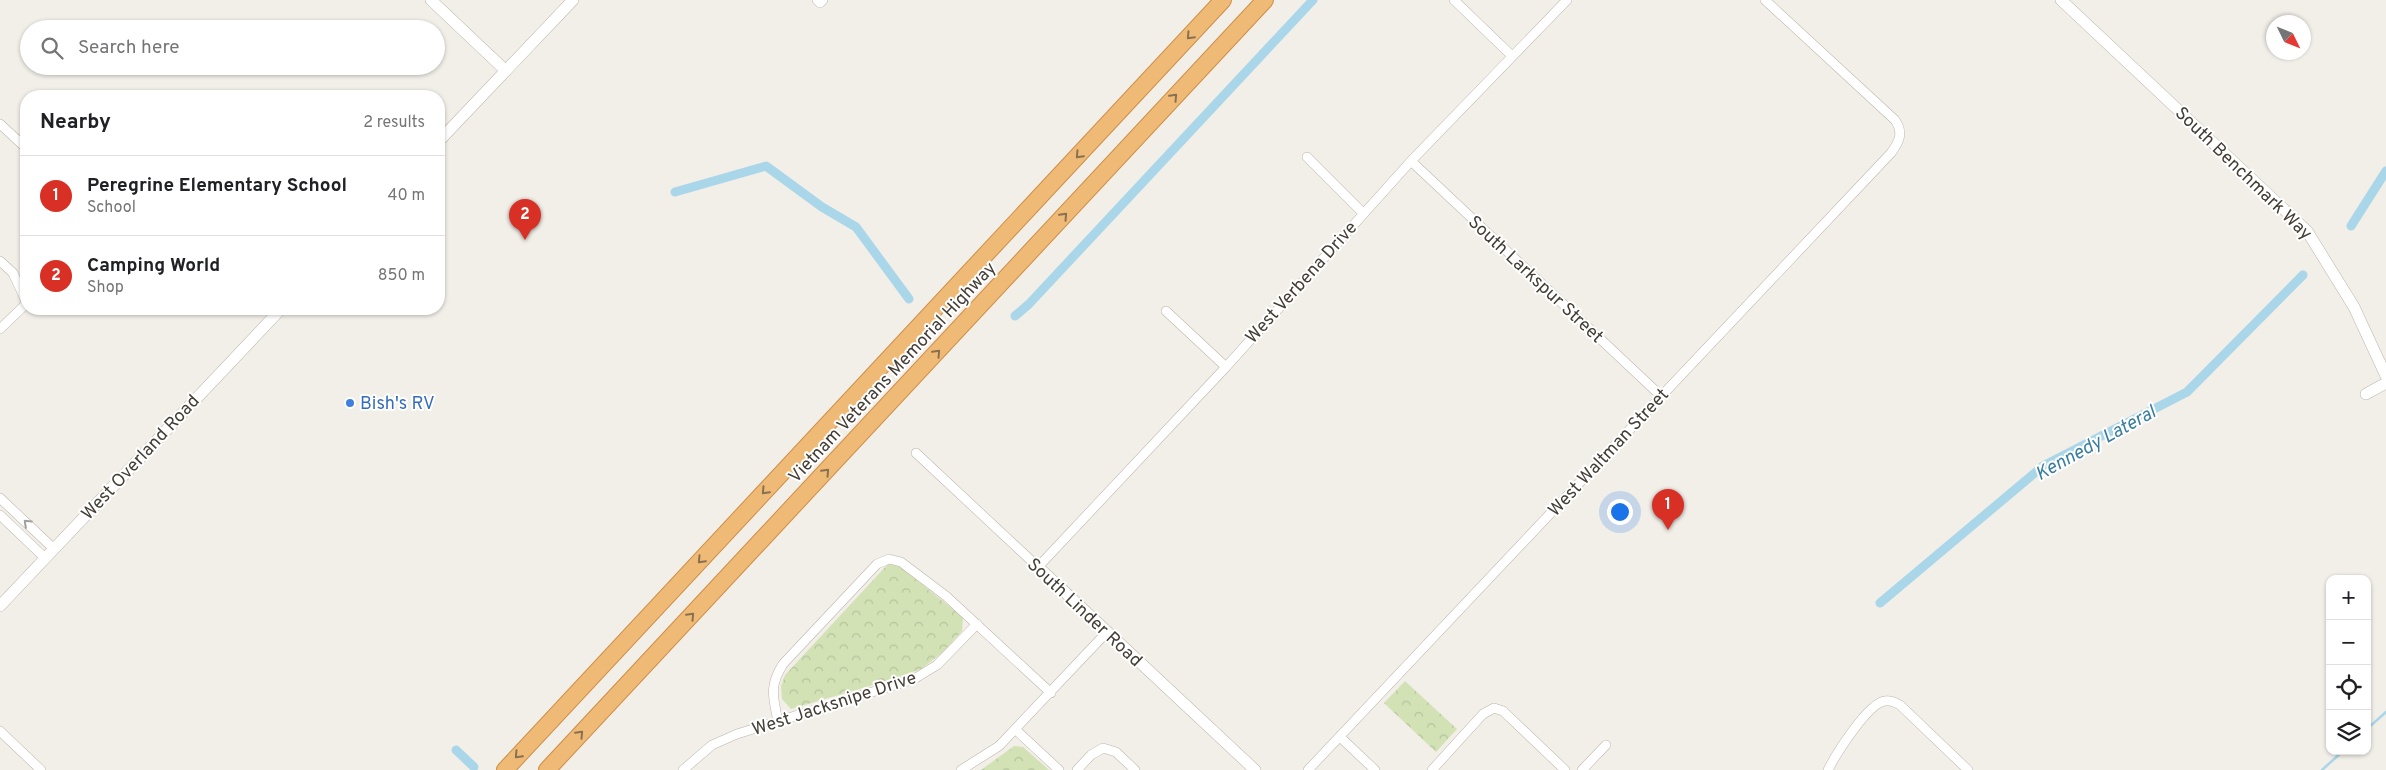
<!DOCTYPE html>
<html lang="en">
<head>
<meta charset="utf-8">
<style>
	:root { --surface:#fff; --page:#f2f2f2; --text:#202124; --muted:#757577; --line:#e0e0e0; --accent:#d93025 }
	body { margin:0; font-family:Overpass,sans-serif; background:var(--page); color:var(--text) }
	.controls { position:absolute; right:15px; bottom:15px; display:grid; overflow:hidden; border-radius:10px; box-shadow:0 1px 4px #0004 }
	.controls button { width:45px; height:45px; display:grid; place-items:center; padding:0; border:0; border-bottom:1px solid var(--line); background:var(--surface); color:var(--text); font:25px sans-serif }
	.compass { position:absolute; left:2266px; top:15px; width:45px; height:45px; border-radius:50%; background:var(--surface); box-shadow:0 1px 4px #0004; rotate:133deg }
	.you { position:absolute; left:1619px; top:511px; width:18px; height:18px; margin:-12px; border:4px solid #fff; border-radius:50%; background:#1a73e8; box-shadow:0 0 0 8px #1a73e833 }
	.badge { display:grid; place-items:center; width:32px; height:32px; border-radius:50%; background:var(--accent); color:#fff; font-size:16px; font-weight:700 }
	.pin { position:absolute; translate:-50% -41px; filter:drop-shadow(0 1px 2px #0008) }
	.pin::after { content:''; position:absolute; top:26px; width:18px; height:15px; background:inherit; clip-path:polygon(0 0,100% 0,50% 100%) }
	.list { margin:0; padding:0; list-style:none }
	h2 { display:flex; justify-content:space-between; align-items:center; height:65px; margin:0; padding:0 20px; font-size:21px }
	h2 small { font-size:16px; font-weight:400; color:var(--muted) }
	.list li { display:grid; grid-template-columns:32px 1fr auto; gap:15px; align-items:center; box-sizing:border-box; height:80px; padding:0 20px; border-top:1px solid var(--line) }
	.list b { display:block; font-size:19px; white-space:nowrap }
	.list p { margin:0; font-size:16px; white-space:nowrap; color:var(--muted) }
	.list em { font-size:16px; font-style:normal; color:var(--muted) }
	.icon { flex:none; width:28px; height:28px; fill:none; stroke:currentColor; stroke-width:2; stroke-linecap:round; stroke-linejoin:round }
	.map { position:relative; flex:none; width:2386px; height:770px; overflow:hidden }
	.search { position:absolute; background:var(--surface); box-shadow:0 1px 4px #0004; left:20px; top:20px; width:425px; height:55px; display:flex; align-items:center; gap:12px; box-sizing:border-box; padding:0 18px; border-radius:28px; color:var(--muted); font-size:19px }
	.panel { position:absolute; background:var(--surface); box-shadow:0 1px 4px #0004; left:20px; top:90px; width:425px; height:225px; border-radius:20px }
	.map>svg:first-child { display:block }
</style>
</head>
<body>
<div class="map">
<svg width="2386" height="770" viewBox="0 0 2386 770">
	<defs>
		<pattern id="park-crowns" width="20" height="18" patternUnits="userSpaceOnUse" patternTransform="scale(1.25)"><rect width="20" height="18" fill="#d2e2b5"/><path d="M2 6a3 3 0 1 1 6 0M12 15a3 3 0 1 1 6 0" fill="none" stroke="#b6c39c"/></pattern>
	</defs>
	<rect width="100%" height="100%" fill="#f2eee8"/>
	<path fill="url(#park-crowns)" d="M888,564L898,565L960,615L963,618L962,631L942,653L921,669L890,680L791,709L782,699L781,686L785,675Z
		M1405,681L1457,729L1436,752L1384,703Z
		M1014,746L1023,747L1049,770H981Z"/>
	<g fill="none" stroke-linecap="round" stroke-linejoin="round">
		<path stroke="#aad6e9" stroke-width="2.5" d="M2367,729L2386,712
			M2322,770L2343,751"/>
		<path stroke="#aad6e9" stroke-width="9" d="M675,192L766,166L822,207L856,227L909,299
			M2351,226L2386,171
			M1015,316L1029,304L1313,0
			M1880,603L2043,466L2187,392L2303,275
			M456,750L474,767"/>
		<defs>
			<path id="minor" d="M817,0L820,3L823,0
				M1454,0L1512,56
				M0,124L26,148
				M1307,157L1363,213
				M1411,161L1661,396
				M0,261L13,273L26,301
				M1166,311L1226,367
				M0,329L26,304
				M916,453L1038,567L1226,367L1411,161L1567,0
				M0,498L54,549
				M0,515L45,558
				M778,721C773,697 769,686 783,664L877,564L889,559L901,562L946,596L1051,693
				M1016,730L1059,770
				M0,731L41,770
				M1340,737L1375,770
				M683,770L712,745L737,734L914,679L937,665L977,624
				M961,770L999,746L1107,632
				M1077,770L1091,755L1103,748L1116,752L1135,770
				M1308,770L1891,153C1899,142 1904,133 1895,120L1765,0
				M1432,770L1483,714L1494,708L1503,711L1565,770
				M1582,770L1606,745
				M1828,770C1836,754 1868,703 1885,701C1891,700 1896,703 1900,705L1968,770"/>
			<path id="tertiary" d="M431,0L506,71
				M2061,0L2307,231L2354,307L2386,376
				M439,141L573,0
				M2366,394L2386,383
				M1038,567L1255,770
				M0,606L281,309"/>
			<path id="motorway" d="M505,770L1223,0
				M547,770L1265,0"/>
		</defs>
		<use href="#minor" stroke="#bdb5ab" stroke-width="10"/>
		<use href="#tertiary" stroke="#bdb5ab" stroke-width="12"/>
		<use href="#motorway" stroke="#ce8e47" stroke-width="18"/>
		<use href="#minor" stroke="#fff" stroke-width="9"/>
		<use href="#tertiary" stroke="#fff" stroke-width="11"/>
		<use href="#motorway" stroke="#efba76" stroke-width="16"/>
	</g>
	<defs><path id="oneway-chevron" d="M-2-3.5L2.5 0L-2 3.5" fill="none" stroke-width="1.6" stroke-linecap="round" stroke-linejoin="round" transform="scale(1.25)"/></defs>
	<g stroke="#897050">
		<use href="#oneway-chevron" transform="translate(1190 36) rotate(133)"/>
		<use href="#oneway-chevron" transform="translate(1174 97) rotate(-47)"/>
		<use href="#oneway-chevron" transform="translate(1079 155) rotate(133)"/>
		<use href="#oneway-chevron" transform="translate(1064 216) rotate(-47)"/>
		<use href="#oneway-chevron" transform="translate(937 353) rotate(-47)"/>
		<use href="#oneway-chevron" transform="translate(826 472) rotate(-47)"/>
		<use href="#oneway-chevron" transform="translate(765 491) rotate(133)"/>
		<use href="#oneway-chevron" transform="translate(701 560) rotate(133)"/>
		<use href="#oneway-chevron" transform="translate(691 616) rotate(-47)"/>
		<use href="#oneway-chevron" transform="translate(580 734) rotate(-47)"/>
		<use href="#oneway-chevron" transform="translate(518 755) rotate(133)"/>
	</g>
	<use stroke="#a29e9b" href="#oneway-chevron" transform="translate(27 523) rotate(-137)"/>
	<circle fill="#3f7fe0" stroke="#fff" stroke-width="2" cx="350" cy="403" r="5"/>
	<g text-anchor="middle" stroke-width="4" stroke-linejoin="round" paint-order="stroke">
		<g font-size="18" fill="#453e37" stroke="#fff">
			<text transform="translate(2244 173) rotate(44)" y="6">South Benchmark Way</text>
			<text transform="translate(1536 279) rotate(43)" y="6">South Larkspur Street</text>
			<text transform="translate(1301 282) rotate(-48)" y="6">West Verbena Drive</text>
			<text transform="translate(892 372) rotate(-47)" y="6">Vietnam Veterans Memorial Highway</text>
			<text transform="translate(1608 452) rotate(-47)" y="6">West Waltman Street</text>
			<text transform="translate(140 457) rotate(-47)" y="6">West Overland Road</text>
			<text transform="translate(1085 612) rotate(43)" y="6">South Linder Road</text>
			<text transform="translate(834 703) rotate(-18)" y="6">West Jacksnipe Drive</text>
		</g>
		<g font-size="18" fill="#366cbe" stroke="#fff" text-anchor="start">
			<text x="360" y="409">Bish's RV</text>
		</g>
		<g font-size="19" font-style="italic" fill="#397e9f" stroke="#fff">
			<text transform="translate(2095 442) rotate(-29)" y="7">Kennedy Lateral</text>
		</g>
	</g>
</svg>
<div class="controls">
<button>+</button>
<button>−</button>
<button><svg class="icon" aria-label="locate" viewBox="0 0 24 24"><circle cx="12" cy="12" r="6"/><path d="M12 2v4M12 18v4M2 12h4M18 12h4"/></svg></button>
<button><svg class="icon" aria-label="layers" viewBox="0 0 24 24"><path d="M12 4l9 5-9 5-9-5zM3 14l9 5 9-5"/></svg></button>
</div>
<svg class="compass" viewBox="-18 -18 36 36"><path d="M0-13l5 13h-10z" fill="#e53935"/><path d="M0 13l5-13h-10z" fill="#757577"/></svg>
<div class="you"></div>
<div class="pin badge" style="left:1668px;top:530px">1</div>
<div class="pin badge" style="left:525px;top:240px">2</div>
<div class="search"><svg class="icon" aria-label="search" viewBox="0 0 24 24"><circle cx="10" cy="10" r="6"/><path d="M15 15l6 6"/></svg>Search here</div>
<section class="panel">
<h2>Nearby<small>2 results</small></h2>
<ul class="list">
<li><span class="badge">1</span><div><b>Peregrine Elementary School</b><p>School</p></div><em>40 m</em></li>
<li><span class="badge">2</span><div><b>Camping World</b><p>Shop</p></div><em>850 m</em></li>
</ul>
</section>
</div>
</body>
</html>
